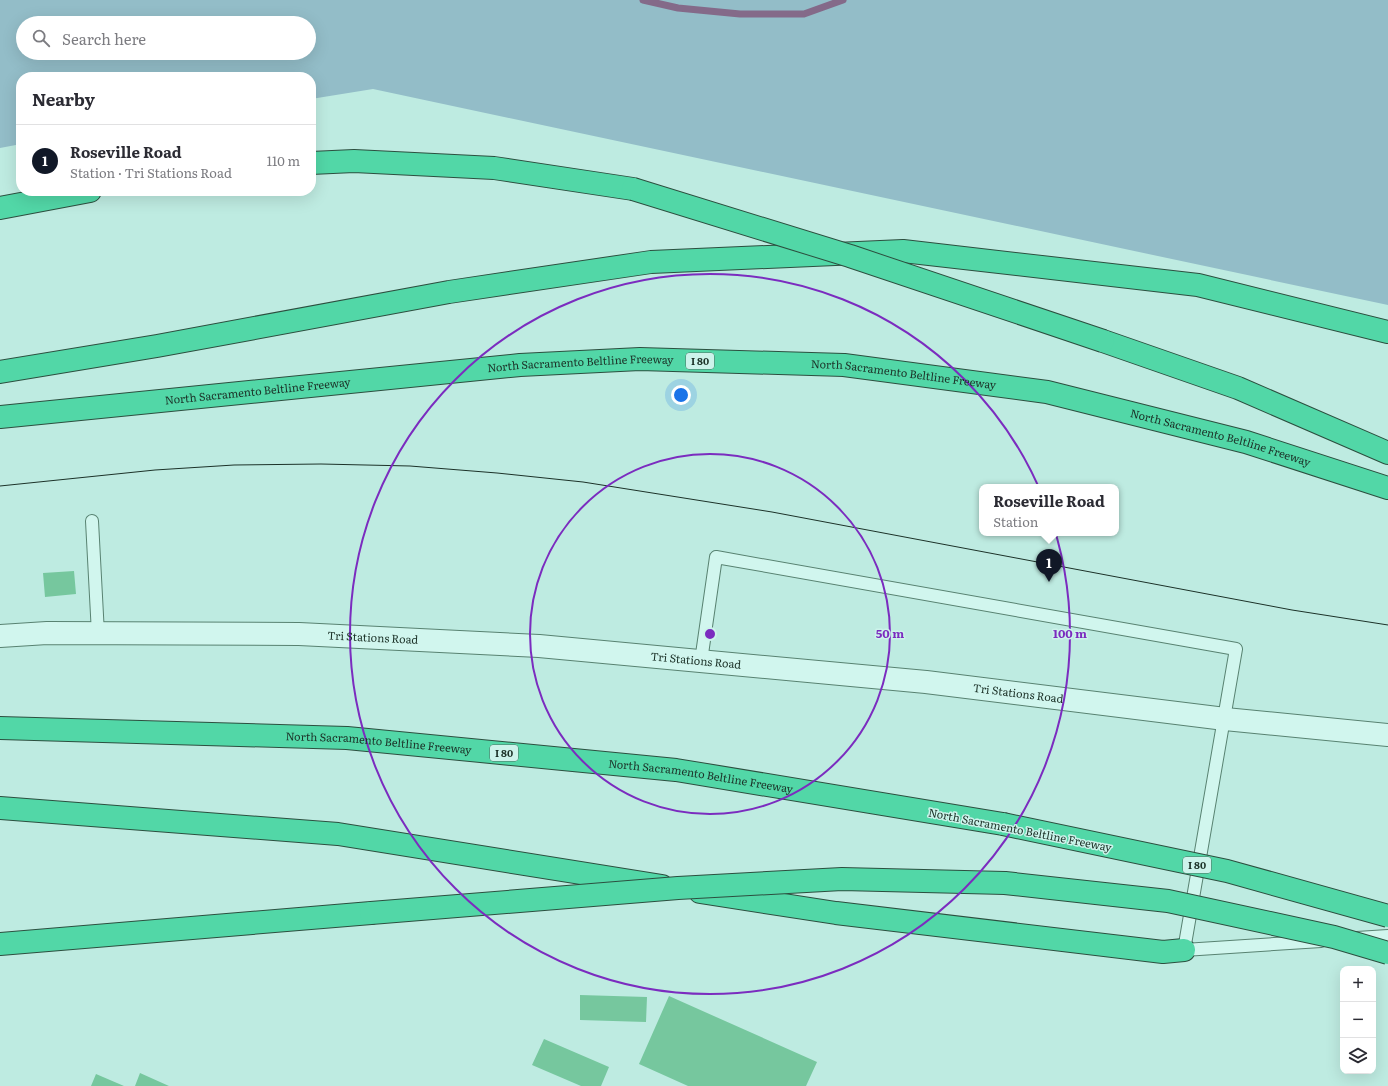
<!DOCTYPE html>
<html lang="en">
<head>
<meta charset="utf-8">
<style>
	:root { --surface:#fff; --page:#f7f7f7; --text:#2b2b33; --muted:#7c7c81; --line:#e1e1e2; --accent:#111827 }
	body { margin:0; font-family:Literata,serif; background:var(--page); color:var(--text) }
	.controls { position:absolute; right:12px; bottom:12px; display:grid; overflow:hidden; border-radius:8px; box-shadow:0 4px 16px #0002 }
	.controls button { width:36px; height:36px; display:grid; place-items:center; padding:0; border:0; border-bottom:1px solid var(--line); background:var(--surface); color:var(--text); font:20px sans-serif }
	.you { position:absolute; left:681px; top:395px; width:14px; height:14px; margin:-10px; border:3px solid #fff; border-radius:50%; background:#1a73e8; box-shadow:0 0 0 6px #1a73e833 }
	.badge { display:grid; place-items:center; width:26px; height:26px; border-radius:50%; background:var(--accent); color:#fff; font-size:13px; font-weight:700 }
	.pin { position:absolute; translate:-50% -33px; filter:drop-shadow(0 1px 2px #0008) }
	.pin::after { content:''; position:absolute; top:21px; width:14px; height:12px; background:inherit; clip-path:polygon(0 0,100% 0,50% 100%) }
	.popup { position:absolute; left:979px; top:484px; width:140px; height:52px; box-sizing:border-box; display:grid; place-content:center; border-radius:8px; background:var(--surface); filter:drop-shadow(0 1px 3px #0005); font-size:13px; white-space:nowrap; color:var(--muted) }
	.popup b { font-size:15px; color:var(--text) }
	.popup::after { content:''; position:absolute; left:50%; top:100%; margin-left:-8px; border:8px solid transparent; border-top-color:var(--surface) }
	.list { margin:0; padding:0; list-style:none }
	h2 { display:flex; justify-content:space-between; align-items:center; height:52px; margin:0; padding:0 16px; font-size:17px }
	h2 small { font-size:13px; font-weight:400; color:var(--muted) }
	.list li { display:grid; grid-template-columns:26px 1fr auto; gap:12px; align-items:center; box-sizing:border-box; height:72px; padding:0 16px; border-top:1px solid var(--line) }
	.list b { display:block; font-size:15px; white-space:nowrap }
	.list p { margin:0; font-size:13px; white-space:nowrap; color:var(--muted) }
	.list em { font-size:13px; font-style:normal; color:var(--muted) }
	.icon { flex:none; width:22px; height:22px; fill:none; stroke:currentColor; stroke-width:2; stroke-linecap:round; stroke-linejoin:round }
	.map { position:relative; flex:none; width:1388px; height:1086px; overflow:hidden }
	.search { position:absolute; background:var(--surface); box-shadow:0 4px 16px #0002; left:16px; top:16px; width:300px; height:44px; display:flex; align-items:center; gap:10px; box-sizing:border-box; padding:0 14px; border-radius:22px; color:var(--muted); font-size:15px }
	.panel { position:absolute; background:var(--surface); box-shadow:0 4px 16px #0002; left:16px; top:72px; width:300px; height:124px; border-radius:16px }
	.map>svg:first-child { display:block }
</style>
</head>
<body>
<div class="map">
<svg width="1388" height="1086" viewBox="0 0 1388 1086">
	<rect width="100%" height="100%" fill="#beebe1"/>
	<path fill="#93bdc8" fill-rule="evenodd" d="M0,0H1388V305L373,89L311,99V77H21V144L0,148ZM23,23H309V53H23Z"/>
	<g fill="none" stroke-linecap="round" stroke-linejoin="round">
		<path stroke="#846a89" stroke-width="7" d="M643,0L678,8L740,14H804L843,0"/>
	</g>
	<path fill="#76c79e" d="M74,571L76,594L45,597L43,573Z
		M580,995L647,997L646,1022L580,1020Z
		M669,996L817,1062L806,1086H688L639,1064Z
		M544,1039L609,1067L601,1086H581L532,1065Z
		M140,1073L169,1086H135Z
		M96,1074L124,1086H91Z"/>
	<g fill="none" stroke-linecap="round" stroke-linejoin="round">
		<defs>
			<path id="lane" d="M92,521L98,634
				M701,661L716,557L1236,649L1184,950L1321,941
				M1357,938L1388,936"/>
			<g id="street">
				<path id="s1" d="M0,636L47,633L299,634L539,646L926,682L1225,719L1388,735"/>
			</g>
			<g id="highway">
				<path d="M311,163L354,161L494,168L633,189"/>
				<path d="M0,208L90,191"/>
				<path d="M1103,341L1238,388L1388,453"/>
				<path d="M0,372L157,346L449,292L651,262L903,251L1198,285L1388,332"/>
				<path id="s2" d="M0,417L520,365L640,359L844,365L1047,392L1246,442L1388,488"/>
				<path id="s3" d="M0,728L347,738L676,770L1003,824"/>
				<path d="M0,808L338,834L662,886"/>
				<path d="M700,892L836,913L1163,952L1184,950"/>
				<path d="M0,944L371,913"/>
			</g>
		</defs>
		<use href="#lane" stroke="#588271" stroke-width="14"/>
		<use href="#street" stroke="#588271" stroke-width="24"/>
		<use href="#highway" stroke="#2c4f3f" stroke-width="24"/>
		<use href="#lane" stroke="#d1f6ee" stroke-width="12"/>
		<use href="#street" stroke="#d1f6ee" stroke-width="22"/>
		<use href="#highway" stroke="#52d7a7" stroke-width="22"/>
		<path stroke="#1c3228" stroke-width="1" d="M0,486L155,470L234,465L321,464L410,466L497,473L583,482L772,512L1292,610L1388,625"/>
		<defs>
			<path id="highway-bridge" d="M633,189L850,256L1103,341
				M1003,824L1227,871L1388,916
				M371,913L678,888L842,879L1005,883L1168,901L1334,937L1388,953"/>
		</defs>
		<use href="#highway-bridge" stroke="#2c4f3f" stroke-width="24" stroke-linecap="butt"/>
		<use href="#highway-bridge" stroke="#52d7a7" stroke-width="22"/>
	</g>
	<g fill="none" stroke="#7b2cbf" stroke-width="2">
		<circle cx="710" cy="634" r="180"/>
		<circle cx="710" cy="634" r="360"/>
	</g>
	<g text-anchor="middle" stroke-width="3" stroke-linejoin="round" paint-order="stroke">
		<g fill="#cdf3eb" stroke="#516c62" stroke-width="1">
			<rect x="686" y="353" width="28" height="16" rx="3"/>
			<rect x="490" y="745" width="28" height="16" rx="3"/>
			<rect x="1183" y="857" width="28" height="16" rx="3"/>
		</g>
		<g font-size="10" font-weight="bold" fill="#1c3228">
			<text x="700" y="365">I 80</text>
			<text x="504" y="757">I 80</text>
			<text x="1197" y="869">I 80</text>
		</g>
		<g font-size="11" fill="#1c3228" stroke="#cdf3eb">
			<text dy="4" stroke="none"><textPath href="#s2" startOffset="583">North Sacramento Beltline Freeway</textPath></text>
			<text dy="4" stroke="none"><textPath href="#s2" startOffset="907">North Sacramento Beltline Freeway</textPath></text>
			<text dy="4" stroke="none"><textPath href="#s2" startOffset="259">North Sacramento Beltline Freeway</textPath></text>
			<text dy="4" stroke="none"><textPath href="#s2" startOffset="1231">North Sacramento Beltline Freeway</textPath></text>
			<text dy="4" stroke="none"><textPath href="#s1" startOffset="373">Tri Stations Road</textPath></text>
			<text dy="4" stroke="none"><textPath href="#s1" startOffset="697">Tri Stations Road</textPath></text>
			<text dy="4" stroke="none"><textPath href="#s1" startOffset="1021">Tri Stations Road</textPath></text>
			<text dy="4" stroke="none"><textPath href="#s3" startOffset="379">North Sacramento Beltline Freeway</textPath></text>
			<text dy="4" stroke="none"><textPath href="#s3" startOffset="703">North Sacramento Beltline Freeway</textPath></text>
			<text transform="translate(1020 830) rotate(11)" y="4">North Sacramento Beltline Freeway</text>
		</g>
	</g>
	<circle cx="710" cy="634" r="6" fill="#7b2cbf" stroke="#cdf3eb" stroke-width="2"/>
	<g font-size="12" text-anchor="middle" font-weight="bold" fill="#7b2cbf" stroke="#cdf3eb" stroke-width="3" stroke-linejoin="round" paint-order="stroke">
		<text x="890" y="638">50 m</text>
		<text x="1070" y="638">100 m</text>
	</g>
</svg>
<div class="controls">
<button>+</button>
<button>−</button>
<button><svg class="icon" aria-label="layers" viewBox="0 0 24 24"><path d="M12 4l9 5-9 5-9-5zM3 14l9 5 9-5"/></svg></button>
</div>
<div class="you"></div>
<div class="pin badge" style="left:1049px;top:582px">1</div>
<div class="popup"><b>Roseville Road</b>Station</div>
<div class="search"><svg class="icon" aria-label="search" viewBox="0 0 24 24"><circle cx="10" cy="10" r="6"/><path d="M15 15l6 6"/></svg>Search here</div>
<section class="panel">
<h2>Nearby<small></small></h2>
<ul class="list">
<li><span class="badge">1</span><div><b>Roseville Road</b><p>Station · Tri Stations Road</p></div><em>110 m</em></li>
</ul>
</section>
</div>
</body>
</html>
